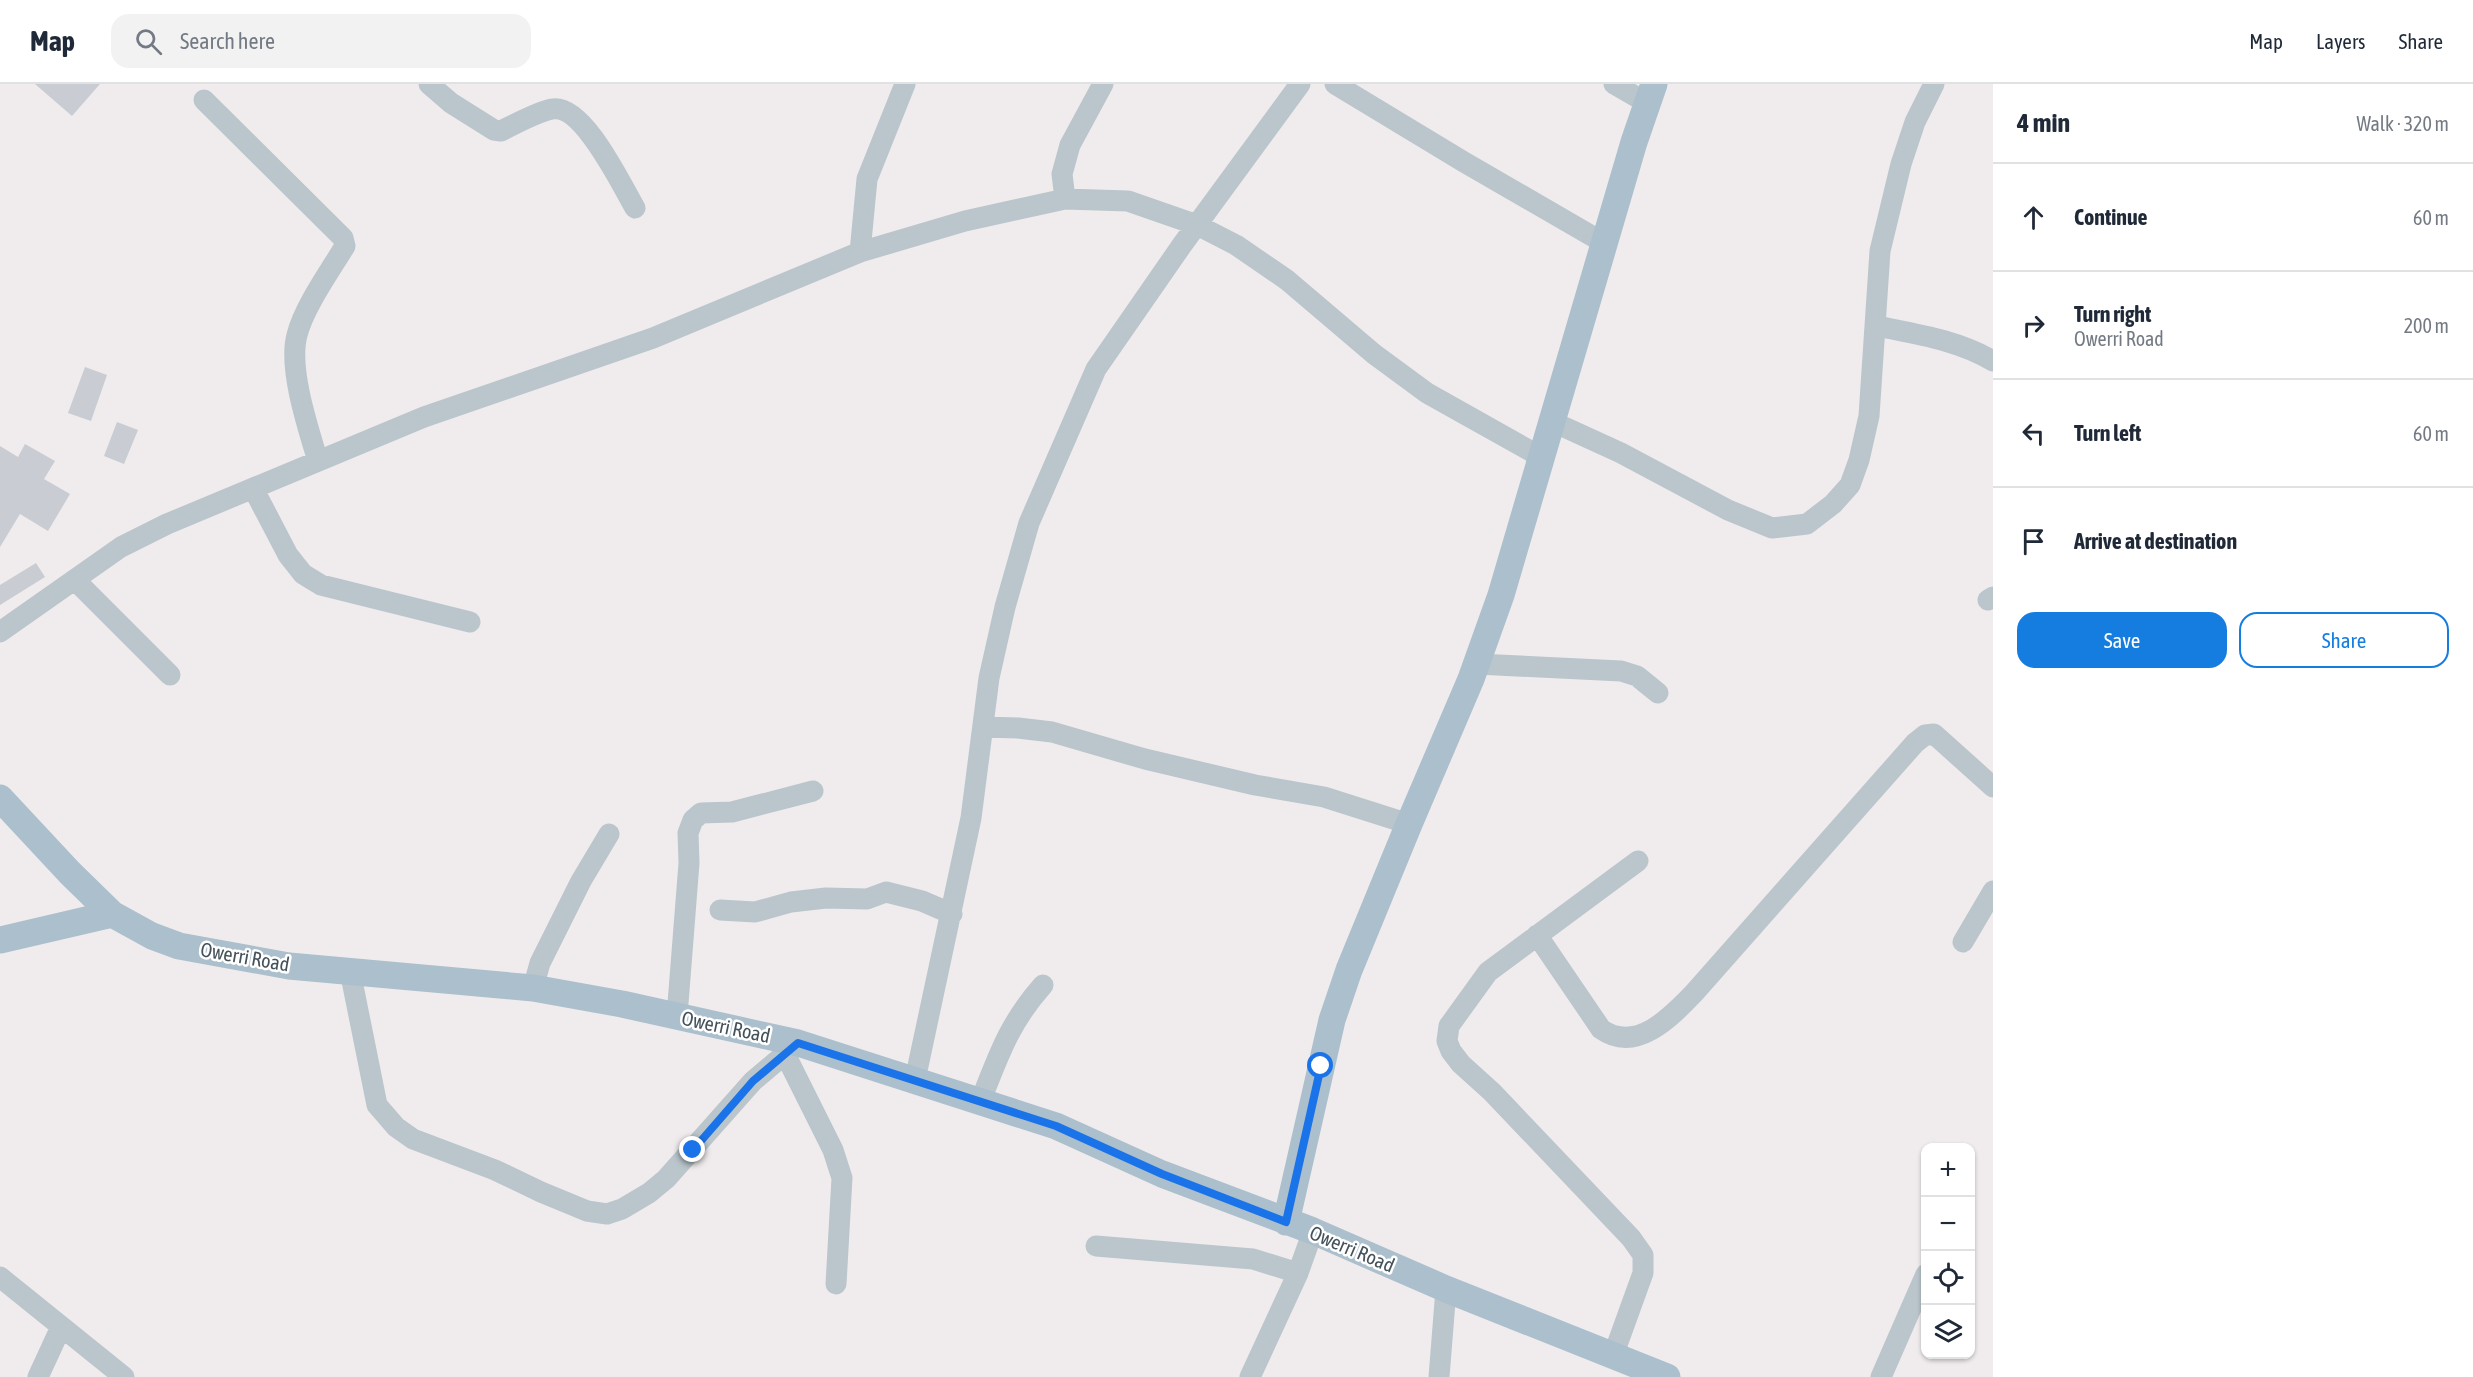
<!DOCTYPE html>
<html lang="en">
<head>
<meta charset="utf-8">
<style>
	:root { --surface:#fff; --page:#f2f2f3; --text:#1f2937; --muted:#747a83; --line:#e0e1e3; --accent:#167de0 }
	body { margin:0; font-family:"Asap Condensed",sans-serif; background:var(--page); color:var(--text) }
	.controls { position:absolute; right:18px; bottom:18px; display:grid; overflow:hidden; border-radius:12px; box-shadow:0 2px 4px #0004 }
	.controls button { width:54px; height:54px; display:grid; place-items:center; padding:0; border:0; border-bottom:2px solid var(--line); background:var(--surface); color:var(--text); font:30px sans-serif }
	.stop { position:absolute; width:18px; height:18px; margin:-14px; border:4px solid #1a73e8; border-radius:50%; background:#fff }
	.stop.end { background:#1a73e8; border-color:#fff; box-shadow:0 2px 6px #0008 }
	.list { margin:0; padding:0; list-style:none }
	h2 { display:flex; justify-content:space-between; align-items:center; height:78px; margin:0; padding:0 24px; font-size:26px }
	h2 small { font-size:20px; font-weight:400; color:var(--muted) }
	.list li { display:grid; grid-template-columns:39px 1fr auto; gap:18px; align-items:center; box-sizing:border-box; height:108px; padding:0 24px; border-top:2px solid var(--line) }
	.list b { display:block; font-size:22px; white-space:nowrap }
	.list p { margin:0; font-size:20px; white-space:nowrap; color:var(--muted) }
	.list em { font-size:20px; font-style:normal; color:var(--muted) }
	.actions { display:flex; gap:12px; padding:18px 24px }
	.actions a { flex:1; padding:14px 0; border:2px solid var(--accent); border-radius:18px; text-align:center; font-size:21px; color:var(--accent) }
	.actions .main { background:var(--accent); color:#fff }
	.icon { flex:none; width:33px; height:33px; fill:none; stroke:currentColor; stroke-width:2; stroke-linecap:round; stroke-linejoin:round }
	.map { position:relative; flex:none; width:1993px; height:1293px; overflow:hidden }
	header { display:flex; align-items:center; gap:36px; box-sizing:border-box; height:84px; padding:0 30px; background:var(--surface); border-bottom:2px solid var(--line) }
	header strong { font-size:28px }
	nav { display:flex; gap:33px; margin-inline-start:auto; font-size:21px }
	.search { width:420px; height:54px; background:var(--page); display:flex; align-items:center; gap:15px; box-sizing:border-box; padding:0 21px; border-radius:18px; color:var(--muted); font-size:22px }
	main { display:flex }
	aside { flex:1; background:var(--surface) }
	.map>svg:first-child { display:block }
</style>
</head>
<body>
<header>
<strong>Map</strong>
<div class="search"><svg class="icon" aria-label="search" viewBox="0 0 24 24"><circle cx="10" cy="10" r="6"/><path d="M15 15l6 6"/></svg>Search here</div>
<nav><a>Map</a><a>Layers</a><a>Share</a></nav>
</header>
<main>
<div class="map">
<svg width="1993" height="1293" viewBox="0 0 1993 1293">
	<rect width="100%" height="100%" fill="#f0eced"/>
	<path fill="#c9ccd2" d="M35,0H100L72,32Z
		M85,283L107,291L91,337L68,329Z
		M117,338L138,346L124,380L104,372Z
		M25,360L55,377L44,395L70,410L48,447L20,430L0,463V362L18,373Z
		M36,479L45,493L0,521V501Z"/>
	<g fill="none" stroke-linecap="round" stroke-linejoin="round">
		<path stroke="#bac6cc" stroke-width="21" d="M429,0L451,19L494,46L501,47C515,40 537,28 552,25C583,19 621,100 635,124
			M1335,0L1464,78L1604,159
			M1614,0L1647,19
			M204,16L343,154L345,162C330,187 304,223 297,251C288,284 308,344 318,377
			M1065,115L1062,90L1070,61L1103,0
			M860,168L867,95L905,0
			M1877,242C1916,250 1958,256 1993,277
			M1551,337L1621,369L1728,426L1772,444L1807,440L1833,420L1850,401L1859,376L1869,332L1880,167L1901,80L1915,38L1934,0
			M253,404L288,471L303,490L321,501L470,538
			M75,496L170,591
			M1988,516L1993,513
			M0,548L121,463L167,440L424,333L653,254L860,168L965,137L1065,115L1128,117L1197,141L1236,161L1287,196L1374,270L1427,309L1541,373
			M1477,580L1621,587L1637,592L1658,609
			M983,643L1018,644L1052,648L1145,675L1255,701L1324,713L1409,740
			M720,826L755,828L791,818L826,814L867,815L886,808L922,817L952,830
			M1537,851L1601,945C1636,970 1671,933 1694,909L1915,659L1925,651L1934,650L1993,703
			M1963,858L1993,807
			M350,887L377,1021L396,1043L413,1055L495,1086L541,1108L587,1127L607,1130L622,1125L649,1109L666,1095L753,997L798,959
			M533,904L540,879L581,797L609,750
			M677,932L689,779L688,749L693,736L701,729L732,728L813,707
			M785,970L833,1066L842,1094L836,1200
			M915,996L971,734L989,594L1005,523L1029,439L1096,285L1182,161L1300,0
			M981,1016C999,970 1010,938 1043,901
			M1096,1162L1253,1175L1298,1189
			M0,1193L124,1293
			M1613,1272L1643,1189V1171L1631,1154L1492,1008L1461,980L1451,967L1447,957L1449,942L1488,888L1638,777
			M38,1293L61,1243
			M1250,1293L1298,1189L1313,1147
			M1439,1293L1446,1205
			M1881,1293L1926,1190"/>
		<path stroke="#abbfcd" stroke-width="27" d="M0,714L70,789L112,830L152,852L179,862L289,882L533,904L622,920L798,959L1056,1042L1162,1090L1313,1147L1446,1205L1667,1293
			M0,856L112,830
			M1286,1138L1332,936L1349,886L1409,740L1471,595L1501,511L1634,58L1654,0"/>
	</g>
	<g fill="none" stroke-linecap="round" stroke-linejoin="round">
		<path stroke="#1a73e8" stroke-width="8" d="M693,1066L753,997L798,959L1056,1042L1162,1090L1286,1138L1321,982"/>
	</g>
	<g text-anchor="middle" stroke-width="5" stroke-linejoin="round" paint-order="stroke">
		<g font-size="20" fill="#45525a" stroke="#fff">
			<text transform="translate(245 873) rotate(10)" y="7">Owerri Road</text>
			<text transform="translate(726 943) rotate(12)" y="7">Owerri Road</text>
			<text transform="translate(1352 1165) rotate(23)" y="7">Owerri Road</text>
		</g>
	</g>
</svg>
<div class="controls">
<button>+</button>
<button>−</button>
<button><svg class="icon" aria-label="locate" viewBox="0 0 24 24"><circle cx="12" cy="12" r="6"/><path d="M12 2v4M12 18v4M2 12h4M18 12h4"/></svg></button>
<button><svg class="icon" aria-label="layers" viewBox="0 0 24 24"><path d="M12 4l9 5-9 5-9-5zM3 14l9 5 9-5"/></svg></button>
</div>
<div class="stop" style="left:1321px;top:982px"></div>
<div class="stop end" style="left:693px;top:1066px"></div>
</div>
<aside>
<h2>4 min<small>Walk · 320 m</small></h2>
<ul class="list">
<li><svg class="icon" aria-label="ahead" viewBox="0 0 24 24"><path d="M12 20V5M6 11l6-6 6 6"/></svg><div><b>Continue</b></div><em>60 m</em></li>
<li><svg class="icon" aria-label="right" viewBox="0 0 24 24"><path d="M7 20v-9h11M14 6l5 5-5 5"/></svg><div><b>Turn right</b><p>Owerri Road</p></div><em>200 m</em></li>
<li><svg class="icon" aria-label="left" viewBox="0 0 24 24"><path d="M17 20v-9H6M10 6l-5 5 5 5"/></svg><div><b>Turn left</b></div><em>60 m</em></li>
<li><svg class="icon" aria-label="arrive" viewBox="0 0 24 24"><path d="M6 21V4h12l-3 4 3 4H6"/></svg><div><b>Arrive at destination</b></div></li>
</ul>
<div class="actions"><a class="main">Save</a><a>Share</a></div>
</aside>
</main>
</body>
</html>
